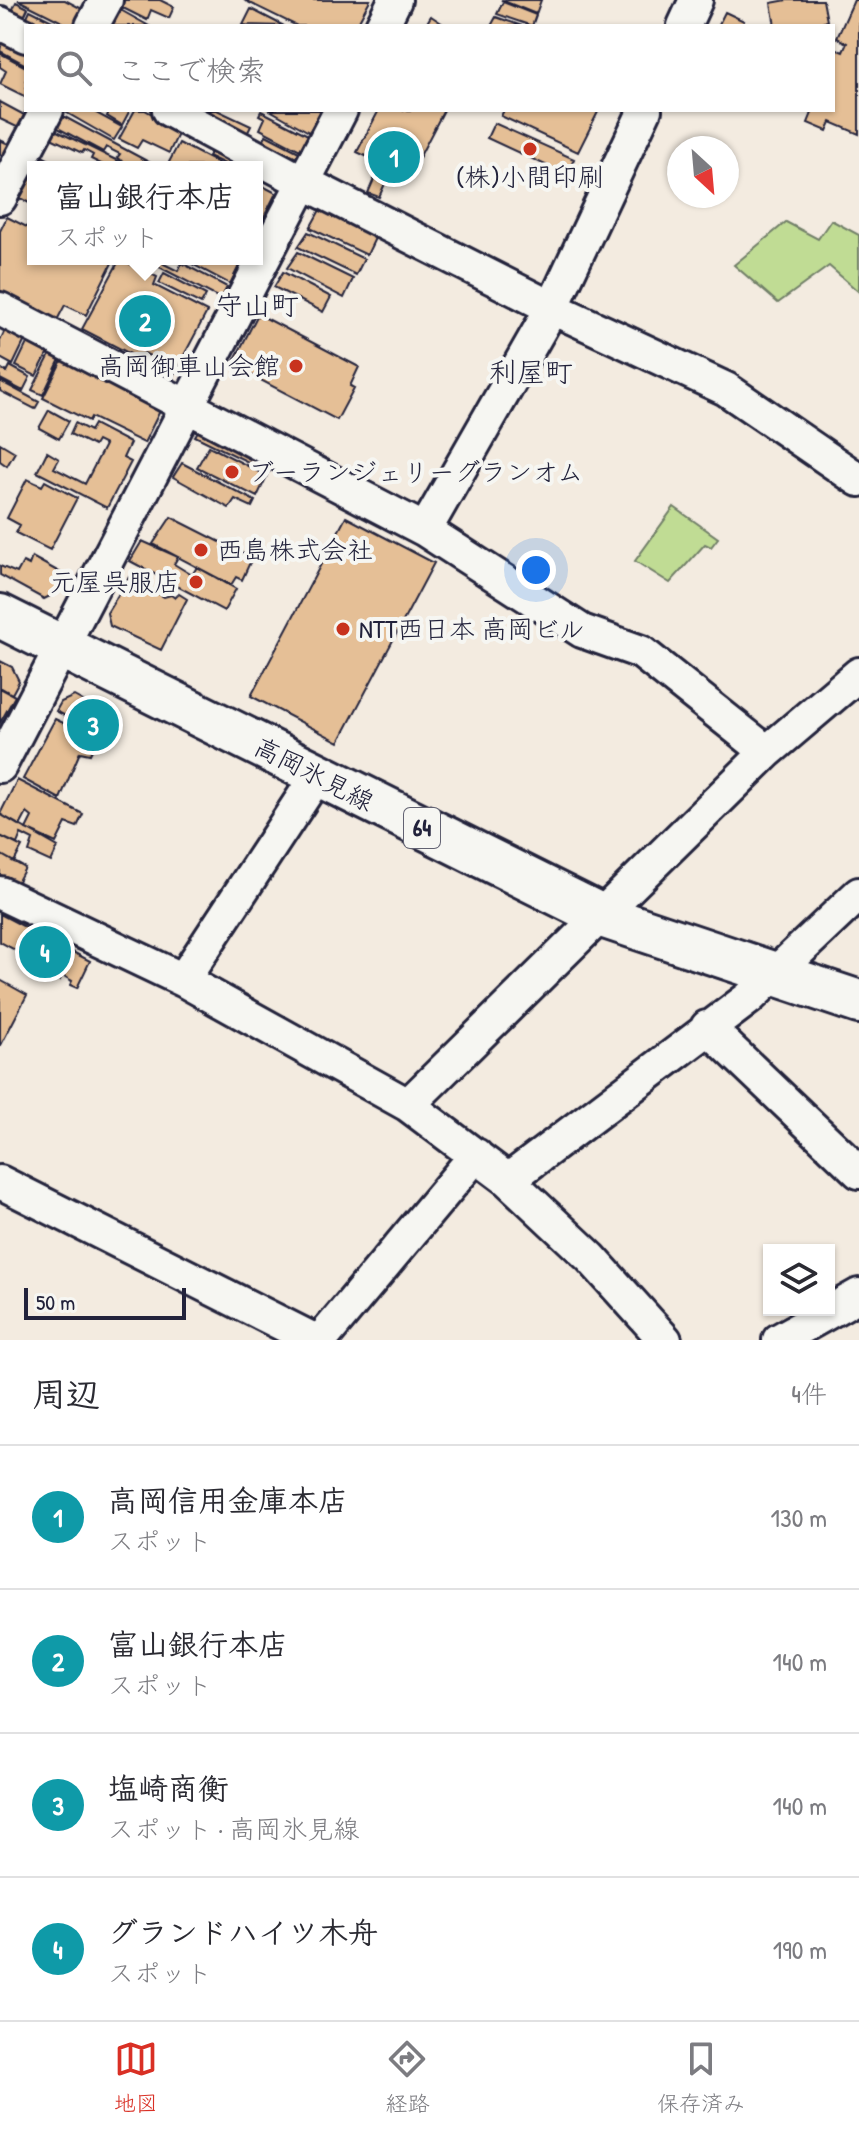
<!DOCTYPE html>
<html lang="ja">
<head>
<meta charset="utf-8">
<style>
	:root { --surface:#fff; --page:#f7f7f7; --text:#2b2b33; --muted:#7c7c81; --line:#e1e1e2; --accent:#d93025 }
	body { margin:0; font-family:"Patrick Hand","Klee One",sans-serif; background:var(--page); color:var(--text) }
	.controls { position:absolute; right:24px; bottom:24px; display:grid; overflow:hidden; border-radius:0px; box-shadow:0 2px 6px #0004 }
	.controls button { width:72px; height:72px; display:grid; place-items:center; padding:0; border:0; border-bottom:2px solid var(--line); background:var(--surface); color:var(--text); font:40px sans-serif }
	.compass { position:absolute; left:667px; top:136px; width:72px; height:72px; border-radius:50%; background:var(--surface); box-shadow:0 2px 6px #0004; rotate:154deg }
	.scale { position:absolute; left:24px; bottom:20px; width:162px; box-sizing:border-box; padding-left:8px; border:4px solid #22223b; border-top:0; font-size:22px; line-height:28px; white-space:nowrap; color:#22223b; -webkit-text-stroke:6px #f6f6f2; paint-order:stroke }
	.you { position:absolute; left:536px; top:570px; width:28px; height:28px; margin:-20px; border:6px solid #fff; border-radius:50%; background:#1a73e8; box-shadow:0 0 0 12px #1a73e833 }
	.badge { display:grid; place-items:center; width:52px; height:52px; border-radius:50%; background:var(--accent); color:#fff; font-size:26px; font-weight:700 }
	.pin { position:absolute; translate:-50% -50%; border:4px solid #fff; box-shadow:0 2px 8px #0006 }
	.popup { position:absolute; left:27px; top:161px; width:236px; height:104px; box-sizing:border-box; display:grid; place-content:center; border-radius:0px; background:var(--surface); filter:drop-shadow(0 2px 6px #0005); font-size:26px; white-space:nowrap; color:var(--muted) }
	.popup b { font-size:30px; color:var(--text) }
	.popup::after { content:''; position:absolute; left:50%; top:100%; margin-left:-16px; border:16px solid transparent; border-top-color:var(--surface) }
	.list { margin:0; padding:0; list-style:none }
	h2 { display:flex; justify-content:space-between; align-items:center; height:104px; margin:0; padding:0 32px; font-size:34px }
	h2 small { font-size:26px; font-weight:400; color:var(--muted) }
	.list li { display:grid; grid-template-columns:52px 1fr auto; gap:24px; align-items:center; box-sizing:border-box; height:144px; padding:0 32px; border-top:2px solid var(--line) }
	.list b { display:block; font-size:30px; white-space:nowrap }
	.list p { margin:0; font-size:26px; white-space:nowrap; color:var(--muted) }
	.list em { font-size:26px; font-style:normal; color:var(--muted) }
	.icon { flex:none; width:44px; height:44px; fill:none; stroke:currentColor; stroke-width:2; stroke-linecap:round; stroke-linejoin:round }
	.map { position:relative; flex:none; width:859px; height:1340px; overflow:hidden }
	.search { position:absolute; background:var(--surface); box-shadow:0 2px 6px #0004; left:24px; right:24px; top:24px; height:88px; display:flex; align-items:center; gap:20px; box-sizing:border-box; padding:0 28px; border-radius:0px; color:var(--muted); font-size:30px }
	.sheet { height:680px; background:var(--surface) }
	nav { display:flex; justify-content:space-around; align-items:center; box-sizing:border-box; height:112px; border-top:2px solid var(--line); background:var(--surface); font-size:22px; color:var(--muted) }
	nav a { display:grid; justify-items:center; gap:4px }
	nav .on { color:var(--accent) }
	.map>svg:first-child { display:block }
</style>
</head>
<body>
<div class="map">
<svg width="859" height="1340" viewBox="0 0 859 1340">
	<rect width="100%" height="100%" fill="#f3ebe0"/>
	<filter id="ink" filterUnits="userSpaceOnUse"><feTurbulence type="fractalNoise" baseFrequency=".0125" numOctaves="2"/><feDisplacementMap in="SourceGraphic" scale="16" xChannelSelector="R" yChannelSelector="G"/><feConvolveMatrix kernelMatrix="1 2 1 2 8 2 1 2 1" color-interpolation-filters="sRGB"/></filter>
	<g filter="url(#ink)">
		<path fill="#c0dc94" stroke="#717f68" stroke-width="2" d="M831,220L859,235V292L829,266L778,303L734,265L786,222L818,239Z
			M674,507L718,538L711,547L705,544L670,583L635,561Z"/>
		<path fill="#e5bf96" stroke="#22223b" stroke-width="2" d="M18,0H65L84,10L75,26H70Z
			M124,0H160L174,7L169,18L151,10L147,20L121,7Z
			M244,0H370L356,26H297Z
			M501,0H541L536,14Z
			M787,0H823L827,21L800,26H775L771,3Z
			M854,0H859V134L831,122L827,131L808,123L812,113L805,110H833V48L843,52L847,43L837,38Z
			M16,2L28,8L21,23L9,18Z
			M503,2L536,15L532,26L497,14Z
			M117,8L149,26H107Z
			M251,9L284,26L243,25Z
			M30,10L62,26H29L24,23Z
			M725,12L744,21L742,26H718Z
			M431,16L446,26H425Z
			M496,17L522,26H491Z
			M3,36L26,48V65L0,51Z
			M0,53L26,67V97L0,84L6,71L0,67Z
			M0,102L28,117L21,129L0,119Z
			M62,110H91L122,127L114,140Z
			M110,110H130L122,125L107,116Z
			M135,110H145L180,130L169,153L142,140L137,148L119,139Z
			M196,110H217L251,126L244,140Z
			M270,110H322L309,132Z
			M379,110H444L410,175L393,166L379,197L368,193L381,163L357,152Z
			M504,110H599L578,152L501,116Z
			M261,111L308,135L300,150L260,129L265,118L259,115Z
			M61,115L158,167H133L117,158L120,154L106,147L103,152L54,126Z
			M494,123L574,159L567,175L487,138Z
			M55,130L130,167H107L91,159L93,155L84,150L82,153L51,138Z
			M266,135L299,152L292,166L259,149Z
			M0,140L13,146L6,159L0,155Z
			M179,143L225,167L167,166Z
			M213,149L252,167H231L208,156Z
			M38,154L63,167H33V172L30,170Z
			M30,175L33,176V205L18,197Z
			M257,183L276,193L259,227L257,226Z
			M321,208L376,236L367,255L310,228Z
			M7,217L33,230V259H114L86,315L65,305L55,324L0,296V231Z
			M308,232L364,259L356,275L298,247Z
			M298,252L353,279L344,298L287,268Z
			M120,259L157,277L154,285L207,312L173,376L163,371L166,364L144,353L140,359L82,329Z
			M144,259H167L164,264L178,271L182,263L227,287L221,299Z
			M190,259H241L242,260L230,284L188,262Z
			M283,272L331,297L323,312L274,287Z
			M164,273L206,295L201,304L159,283Z
			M258,314L359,367L350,386L354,388L337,420L232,365Z
			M5,330L26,338L13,365L0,358V341Z
			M30,337L51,347L36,376L16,366Z
			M53,349L63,353L43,395L32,390Z
			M63,358L162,407L144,443L91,417L89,421L43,398Z
			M10,366L30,377L23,391L0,379V368L7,372Z
			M0,381L39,402L35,409L0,391Z
			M49,410L69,421L59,439L39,428Z
			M75,423L90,431L94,424L130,443L123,458L131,462L107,508L37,472L47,452L59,459L54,468L85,484L105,445L97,441L94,446L70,434Z
			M201,426L275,465L269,472L195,436Z
			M0,443L15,452L7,466L0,461Z
			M209,446L267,476L257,497L197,467Z
			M182,463L255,501L252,507L235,499L229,508L173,477Z
			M27,479L42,486L45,481L77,498L50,550L16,533L20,525L7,518Z
			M171,517L252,558L242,580L236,577L231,585L153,544Z
			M346,517L434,563L339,742L251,696Z
			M142,541L178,557L174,564L192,575L197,567L236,589L224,611L130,561Z
			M32,557L70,578L64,589L44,599L0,575V566L17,573L23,562L29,565Z
			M129,577L164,597L171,595L175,598L179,594L187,599L161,650L110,626L107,613Z
			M0,661L12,667L19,681L12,694L0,687Z
			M0,688L15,696L0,723Z
			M74,696L108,715L100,734L56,711L61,702Z
			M55,719L97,739L90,754L80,752L60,799L23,779Z
			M17,780L83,814L77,827L66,823L56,843L26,829L32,817L27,813L20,826L0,814Z
			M0,814L58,847L51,862L29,852L33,840L21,834L17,844L0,836Z
			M0,836L22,847L14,862L0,854Z
			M0,854L25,868L11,894L0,888Z
			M0,914L90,961L77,988L70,985L72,981L62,975L60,980L44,971L45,966L0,942Z
			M0,980L27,995L0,1047Z"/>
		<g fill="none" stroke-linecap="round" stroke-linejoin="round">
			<defs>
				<path id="minor" d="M0,23L26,36
					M92,26L106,0
					M382,26L395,0
					M684,26L696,0
					M169,110L305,183L552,308L726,389L859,480
					M0,198L47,110
					M0,309L425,530L582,631L641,652L767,752
					M425,530L552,308L645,110
					M0,766L341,110
					M0,893L183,980L408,1105L508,1180L591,1258L665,1340
					M183,980L317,776
					M707,1027L859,1172
					M408,1105L767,752L859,674
					M508,1180L749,998L859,894
					M0,1182L314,1340
					M321,1340L476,1155
					M779,1340L859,1295"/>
				<path id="major" d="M0,616L602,916L859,1002"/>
			</defs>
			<use href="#minor" stroke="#22223b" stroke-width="38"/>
			<use href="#major" stroke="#22223b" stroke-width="48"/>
			<use href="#minor" stroke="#f6f6f2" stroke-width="32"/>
			<use href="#major" stroke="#f6f6f2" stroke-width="42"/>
		</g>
	</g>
	<g fill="#c8321e" stroke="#f6f6f2" stroke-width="3">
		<circle cx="530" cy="149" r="8"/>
		<circle cx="296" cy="366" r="8"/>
		<circle cx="232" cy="472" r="8"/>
		<circle cx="201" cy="550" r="8"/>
		<circle cx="196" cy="582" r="8"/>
		<circle cx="343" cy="629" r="8"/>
	</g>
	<g text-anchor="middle" stroke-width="8" stroke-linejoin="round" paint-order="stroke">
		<rect fill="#f6f6f2" stroke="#626272" stroke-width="2" x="404" y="808" width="36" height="40" rx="6"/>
		<g font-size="24" font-weight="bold" fill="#22223b">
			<text x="422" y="836">64</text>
		</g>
		<g font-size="26" fill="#22223b" stroke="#f6f6f2" text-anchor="start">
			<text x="530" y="186" text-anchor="middle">(株)小間印刷</text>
			<text x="280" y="375" text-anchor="end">高岡御車山会館</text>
			<text x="248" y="481">ブーランジェリーグランオム</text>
			<text x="217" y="559">西島株式会社</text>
			<text x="180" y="591" text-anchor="end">元屋呉服店</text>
			<text x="359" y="638">NTT西日本 高岡ビル</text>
		</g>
		<g font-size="26" fill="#22223b" stroke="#f6f6f2">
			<text transform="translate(314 774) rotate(27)" y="9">高岡氷見線</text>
		</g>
		<g font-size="28" fill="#22223b" stroke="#f6f6f2">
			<text x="257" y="315">守山町</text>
			<text x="531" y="382">利屋町</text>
		</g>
	</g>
</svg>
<div class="controls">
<button><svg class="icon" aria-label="layers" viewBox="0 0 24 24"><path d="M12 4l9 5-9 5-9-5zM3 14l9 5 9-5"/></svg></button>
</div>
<svg class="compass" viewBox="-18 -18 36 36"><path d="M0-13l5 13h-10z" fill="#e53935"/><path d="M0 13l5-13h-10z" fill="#7c7c81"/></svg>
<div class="scale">50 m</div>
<div class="you"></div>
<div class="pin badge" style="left:394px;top:157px;background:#0f9aa8">1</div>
<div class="pin badge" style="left:145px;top:321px;background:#0f9aa8">2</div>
<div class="popup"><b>富山銀行本店</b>スポット</div>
<div class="pin badge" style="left:93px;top:725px;background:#0f9aa8">3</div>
<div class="pin badge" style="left:45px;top:952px;background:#0f9aa8">4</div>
<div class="search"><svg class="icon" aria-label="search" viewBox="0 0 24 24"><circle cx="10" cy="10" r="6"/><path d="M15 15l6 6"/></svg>ここで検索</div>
</div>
<section class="sheet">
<h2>周辺<small>4件</small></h2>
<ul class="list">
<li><span class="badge" style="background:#0f9aa8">1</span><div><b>高岡信用金庫本店</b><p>スポット</p></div><em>130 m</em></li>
<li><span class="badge" style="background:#0f9aa8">2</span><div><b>富山銀行本店</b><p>スポット</p></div><em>140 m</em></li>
<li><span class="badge" style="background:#0f9aa8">3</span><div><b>塩崎商衡</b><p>スポット · 高岡氷見線</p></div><em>140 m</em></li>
<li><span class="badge" style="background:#0f9aa8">4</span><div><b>グランドハイツ木舟</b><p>スポット</p></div><em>190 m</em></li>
</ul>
</section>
<nav>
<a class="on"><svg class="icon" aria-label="map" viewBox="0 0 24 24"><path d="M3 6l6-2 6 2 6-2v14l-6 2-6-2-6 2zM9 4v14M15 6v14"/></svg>地図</a>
<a><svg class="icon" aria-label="directions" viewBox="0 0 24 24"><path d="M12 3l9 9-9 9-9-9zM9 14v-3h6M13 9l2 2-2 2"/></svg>経路</a>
<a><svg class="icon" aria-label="saved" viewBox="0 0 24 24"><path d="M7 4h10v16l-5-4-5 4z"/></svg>保存済み</a>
</nav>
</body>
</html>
